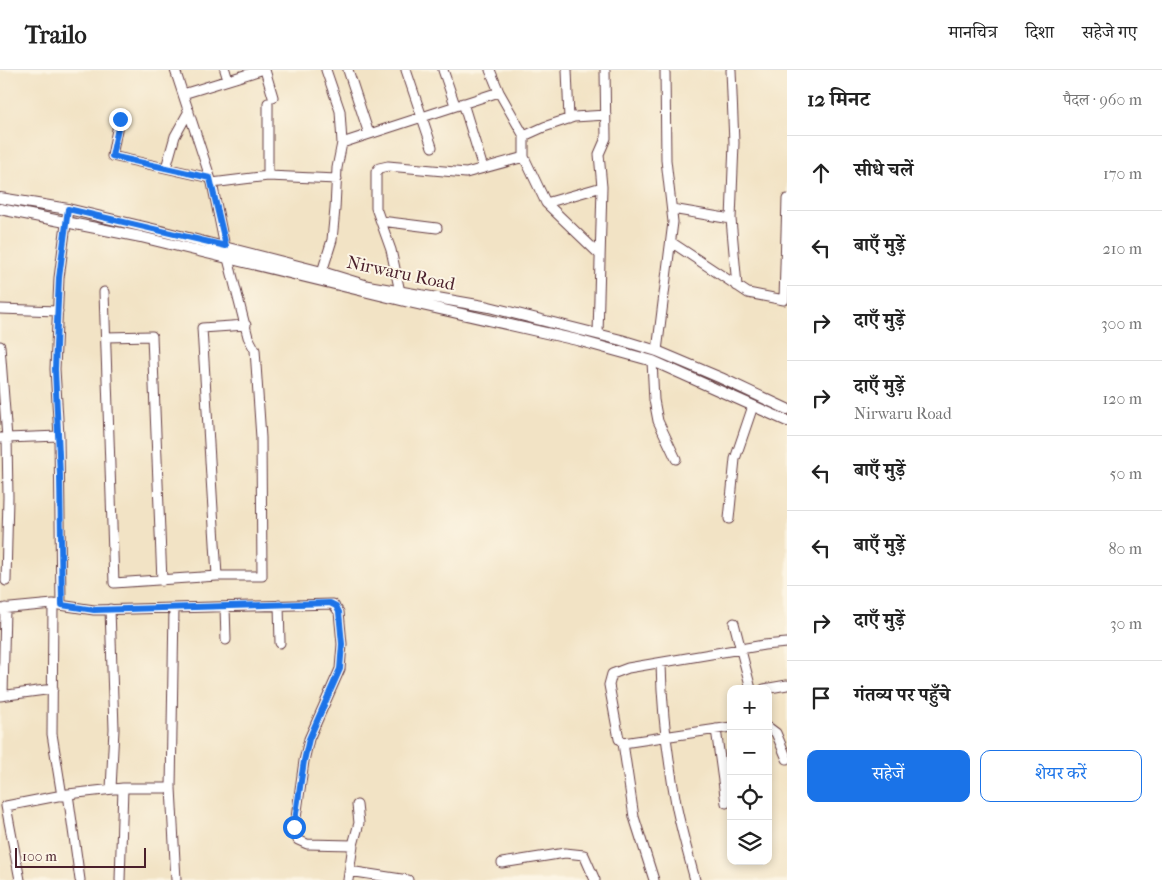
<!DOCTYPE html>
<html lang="hi">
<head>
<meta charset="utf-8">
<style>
	:root { --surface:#fff; --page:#f6f6f6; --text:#222; --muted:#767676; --line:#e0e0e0; --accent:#1a73e8 }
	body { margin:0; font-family:"IM FELL French Canon","Noto Serif Devanagari",serif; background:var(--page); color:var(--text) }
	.controls { position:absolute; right:15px; bottom:15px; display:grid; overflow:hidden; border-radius:10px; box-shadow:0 2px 8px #0003 }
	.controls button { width:45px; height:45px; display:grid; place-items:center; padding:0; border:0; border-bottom:1px solid var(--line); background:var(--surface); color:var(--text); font:25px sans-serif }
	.scale { position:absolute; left:15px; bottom:12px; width:131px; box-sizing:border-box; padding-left:5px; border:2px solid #4a1f2b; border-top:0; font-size:14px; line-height:18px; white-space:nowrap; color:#4a1f2b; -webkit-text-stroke:4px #fcf5e5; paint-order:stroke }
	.stop { position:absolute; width:15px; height:15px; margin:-11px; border:4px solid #1a73e8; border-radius:50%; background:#fff }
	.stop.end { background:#1a73e8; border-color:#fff; box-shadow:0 1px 5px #0008 }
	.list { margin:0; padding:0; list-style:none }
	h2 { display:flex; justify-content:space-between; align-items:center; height:65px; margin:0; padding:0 20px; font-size:21px }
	h2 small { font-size:16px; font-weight:400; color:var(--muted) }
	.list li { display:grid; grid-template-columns:32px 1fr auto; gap:15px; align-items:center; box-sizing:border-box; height:75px; padding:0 20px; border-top:1px solid var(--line) }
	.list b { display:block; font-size:19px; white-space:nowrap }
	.list p { margin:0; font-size:16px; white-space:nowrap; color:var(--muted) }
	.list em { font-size:16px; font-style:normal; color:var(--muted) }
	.actions { display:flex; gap:10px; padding:15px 20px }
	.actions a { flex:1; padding:11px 0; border:1px solid var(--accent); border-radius:10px; text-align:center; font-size:18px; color:var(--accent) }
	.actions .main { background:var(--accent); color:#fff }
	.icon { flex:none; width:28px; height:28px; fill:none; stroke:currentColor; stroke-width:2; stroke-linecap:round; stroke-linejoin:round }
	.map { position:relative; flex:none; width:787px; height:810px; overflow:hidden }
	header { display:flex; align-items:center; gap:30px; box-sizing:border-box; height:70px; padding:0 25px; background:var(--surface); border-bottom:1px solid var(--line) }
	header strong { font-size:24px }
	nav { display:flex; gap:28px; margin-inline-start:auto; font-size:18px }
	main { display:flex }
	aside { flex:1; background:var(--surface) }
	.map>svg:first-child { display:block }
</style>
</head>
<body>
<header>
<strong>Trailo</strong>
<nav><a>मानचित्र</a><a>दिशा</a><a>सहेजे गए</a></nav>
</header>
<main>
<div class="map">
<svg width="787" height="810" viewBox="0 0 787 810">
	<rect width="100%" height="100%" fill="#fcf5e5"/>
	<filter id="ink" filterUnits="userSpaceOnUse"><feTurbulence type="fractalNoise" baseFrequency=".02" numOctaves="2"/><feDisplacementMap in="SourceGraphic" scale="10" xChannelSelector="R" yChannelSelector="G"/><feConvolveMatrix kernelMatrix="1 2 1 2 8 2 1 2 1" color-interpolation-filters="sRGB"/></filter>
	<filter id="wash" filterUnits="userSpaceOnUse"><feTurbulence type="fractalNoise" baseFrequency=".0096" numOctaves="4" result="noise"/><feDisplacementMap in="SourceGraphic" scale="20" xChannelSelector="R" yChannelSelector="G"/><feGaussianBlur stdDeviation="1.12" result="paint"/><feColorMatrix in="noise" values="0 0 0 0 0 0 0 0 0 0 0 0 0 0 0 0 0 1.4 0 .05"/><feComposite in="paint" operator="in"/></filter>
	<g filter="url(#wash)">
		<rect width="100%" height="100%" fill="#f2e3c5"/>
	</g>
	<g filter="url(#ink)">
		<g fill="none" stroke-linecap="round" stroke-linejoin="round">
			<defs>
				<path id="minor" d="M225,0L228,10
					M265,0L273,27
					M326,0L340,41L342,73
					M348,0L369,64
					M406,0L432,77
					M443,0L455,35
					M567,0L569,49
					M499,22L524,66V87L546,133L602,117
					M183,24L261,0
					M268,33V106
					M463,33L483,98
					M119,49L112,86L210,108
					M524,66L544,57L574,47L606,45
					M166,98L175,66L189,41
					M212,113L268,106L337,109
					M546,133L599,184
					M672,139L731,149L734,73L731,0
					M731,149L737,216
					M381,151L437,158
					M671,172L748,223L784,230L787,129
					M322,202L332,170L335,139L337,98L342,73L499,22L490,0
					M104,222L114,513L217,506H262L261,368L255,280L248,267L225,177L212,113L175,0
					M400,222L391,180L376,138V102L379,98L388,96L466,103L524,87
					M0,239L58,241
					M598,264L602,117L599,84L606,68L605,0
					M106,267L152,266L162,511
					M0,276L7,368H0
					M657,281L673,152L666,90L665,0
					M652,291L654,330L658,351L676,389
					M59,366L55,299L59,208L68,139
					M729,449L735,389L753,336
					M217,506L202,258L246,255
					M6,511L8,427L7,368L59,366L61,535
					M53,534L52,664L62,726
					M279,535L280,573
					M225,537L226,570
					M174,538L171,718L176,810
					M0,539L53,534L94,540L333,534L339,542L342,574L340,599L309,669L304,691L294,762L298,770L307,774L353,775
					M110,539L114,659L111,719
					M734,553L751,619
					M661,594C662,642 668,691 677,739C682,763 689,787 695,810
					M764,619L787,615
					M3,625L5,538
					M0,626L53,619
					M731,657L623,673L619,669L609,615L612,604L628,598L764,575L787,573
					M768,657L776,663L787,689
					M716,659L726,733
					M623,673L634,747L654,810
					M123,718H171
					M68,724L80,810
					M502,793L565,783L584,785L595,810
					M349,801L408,810
					M20,810L6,736L68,724L123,718L120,810
					M348,810L353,775L359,753L357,735"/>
				<path id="tertiary" d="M0,128L68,139L157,160L322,202L368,216L489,237L621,270L657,281L721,308L787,339
					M0,139L141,167L413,233L577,270L653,291L787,351"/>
			</defs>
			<use href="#minor" stroke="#633c42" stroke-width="11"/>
			<use href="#tertiary" stroke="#633c42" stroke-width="12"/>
			<use href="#minor" stroke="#fff" stroke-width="9"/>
			<use href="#tertiary" stroke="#fff" stroke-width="10"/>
		</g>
	</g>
	<g fill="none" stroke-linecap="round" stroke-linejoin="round" filter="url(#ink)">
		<path stroke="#1a73e8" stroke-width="6" d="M120,49L112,86L210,108L226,176L68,139L59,208L55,299L60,406L62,535L94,540L330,533L336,536L339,542L342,574L340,599L309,669L304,691L294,757"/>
	</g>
	<g text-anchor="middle" stroke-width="4" stroke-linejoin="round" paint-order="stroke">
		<g font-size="18" fill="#4a1f2b" stroke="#fcf5e5">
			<text transform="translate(401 203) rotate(12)" y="6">Nirwaru Road</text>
		</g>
	</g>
</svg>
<div class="controls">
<button>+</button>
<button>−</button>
<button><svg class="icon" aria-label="locate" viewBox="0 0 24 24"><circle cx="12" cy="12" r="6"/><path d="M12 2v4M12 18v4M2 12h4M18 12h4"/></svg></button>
<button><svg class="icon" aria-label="layers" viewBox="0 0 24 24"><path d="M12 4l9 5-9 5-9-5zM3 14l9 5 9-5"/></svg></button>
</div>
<div class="scale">100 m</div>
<div class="stop" style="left:294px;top:757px"></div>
<div class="stop end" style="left:120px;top:49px"></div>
</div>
<aside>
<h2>12 मिनट<small>पैदल · 960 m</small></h2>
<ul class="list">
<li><svg class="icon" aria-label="ahead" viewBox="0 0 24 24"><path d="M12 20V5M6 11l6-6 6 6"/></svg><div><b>सीधे चलें</b></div><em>170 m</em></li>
<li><svg class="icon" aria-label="left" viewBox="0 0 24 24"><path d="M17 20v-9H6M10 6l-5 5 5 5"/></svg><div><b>बाएँ मुड़ें</b></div><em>210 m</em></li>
<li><svg class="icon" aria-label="right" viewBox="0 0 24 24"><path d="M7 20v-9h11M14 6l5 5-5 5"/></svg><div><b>दाएँ मुड़ें</b></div><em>300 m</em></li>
<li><svg class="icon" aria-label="right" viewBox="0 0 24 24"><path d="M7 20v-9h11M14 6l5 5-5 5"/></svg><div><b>दाएँ मुड़ें</b><p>Nirwaru Road</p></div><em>120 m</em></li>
<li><svg class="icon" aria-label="left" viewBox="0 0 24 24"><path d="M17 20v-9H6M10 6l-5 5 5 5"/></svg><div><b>बाएँ मुड़ें</b></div><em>50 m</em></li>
<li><svg class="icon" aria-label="left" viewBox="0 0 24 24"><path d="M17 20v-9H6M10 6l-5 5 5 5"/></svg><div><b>बाएँ मुड़ें</b></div><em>80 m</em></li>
<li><svg class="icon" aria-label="right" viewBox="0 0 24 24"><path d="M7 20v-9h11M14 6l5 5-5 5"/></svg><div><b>दाएँ मुड़ें</b></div><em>30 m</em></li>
<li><svg class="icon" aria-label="arrive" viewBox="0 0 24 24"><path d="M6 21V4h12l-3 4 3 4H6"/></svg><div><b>गंतव्य पर पहुँचे</b></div></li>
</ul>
<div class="actions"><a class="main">सहेजें</a><a>शेयर करें</a></div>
</aside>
</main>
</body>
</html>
